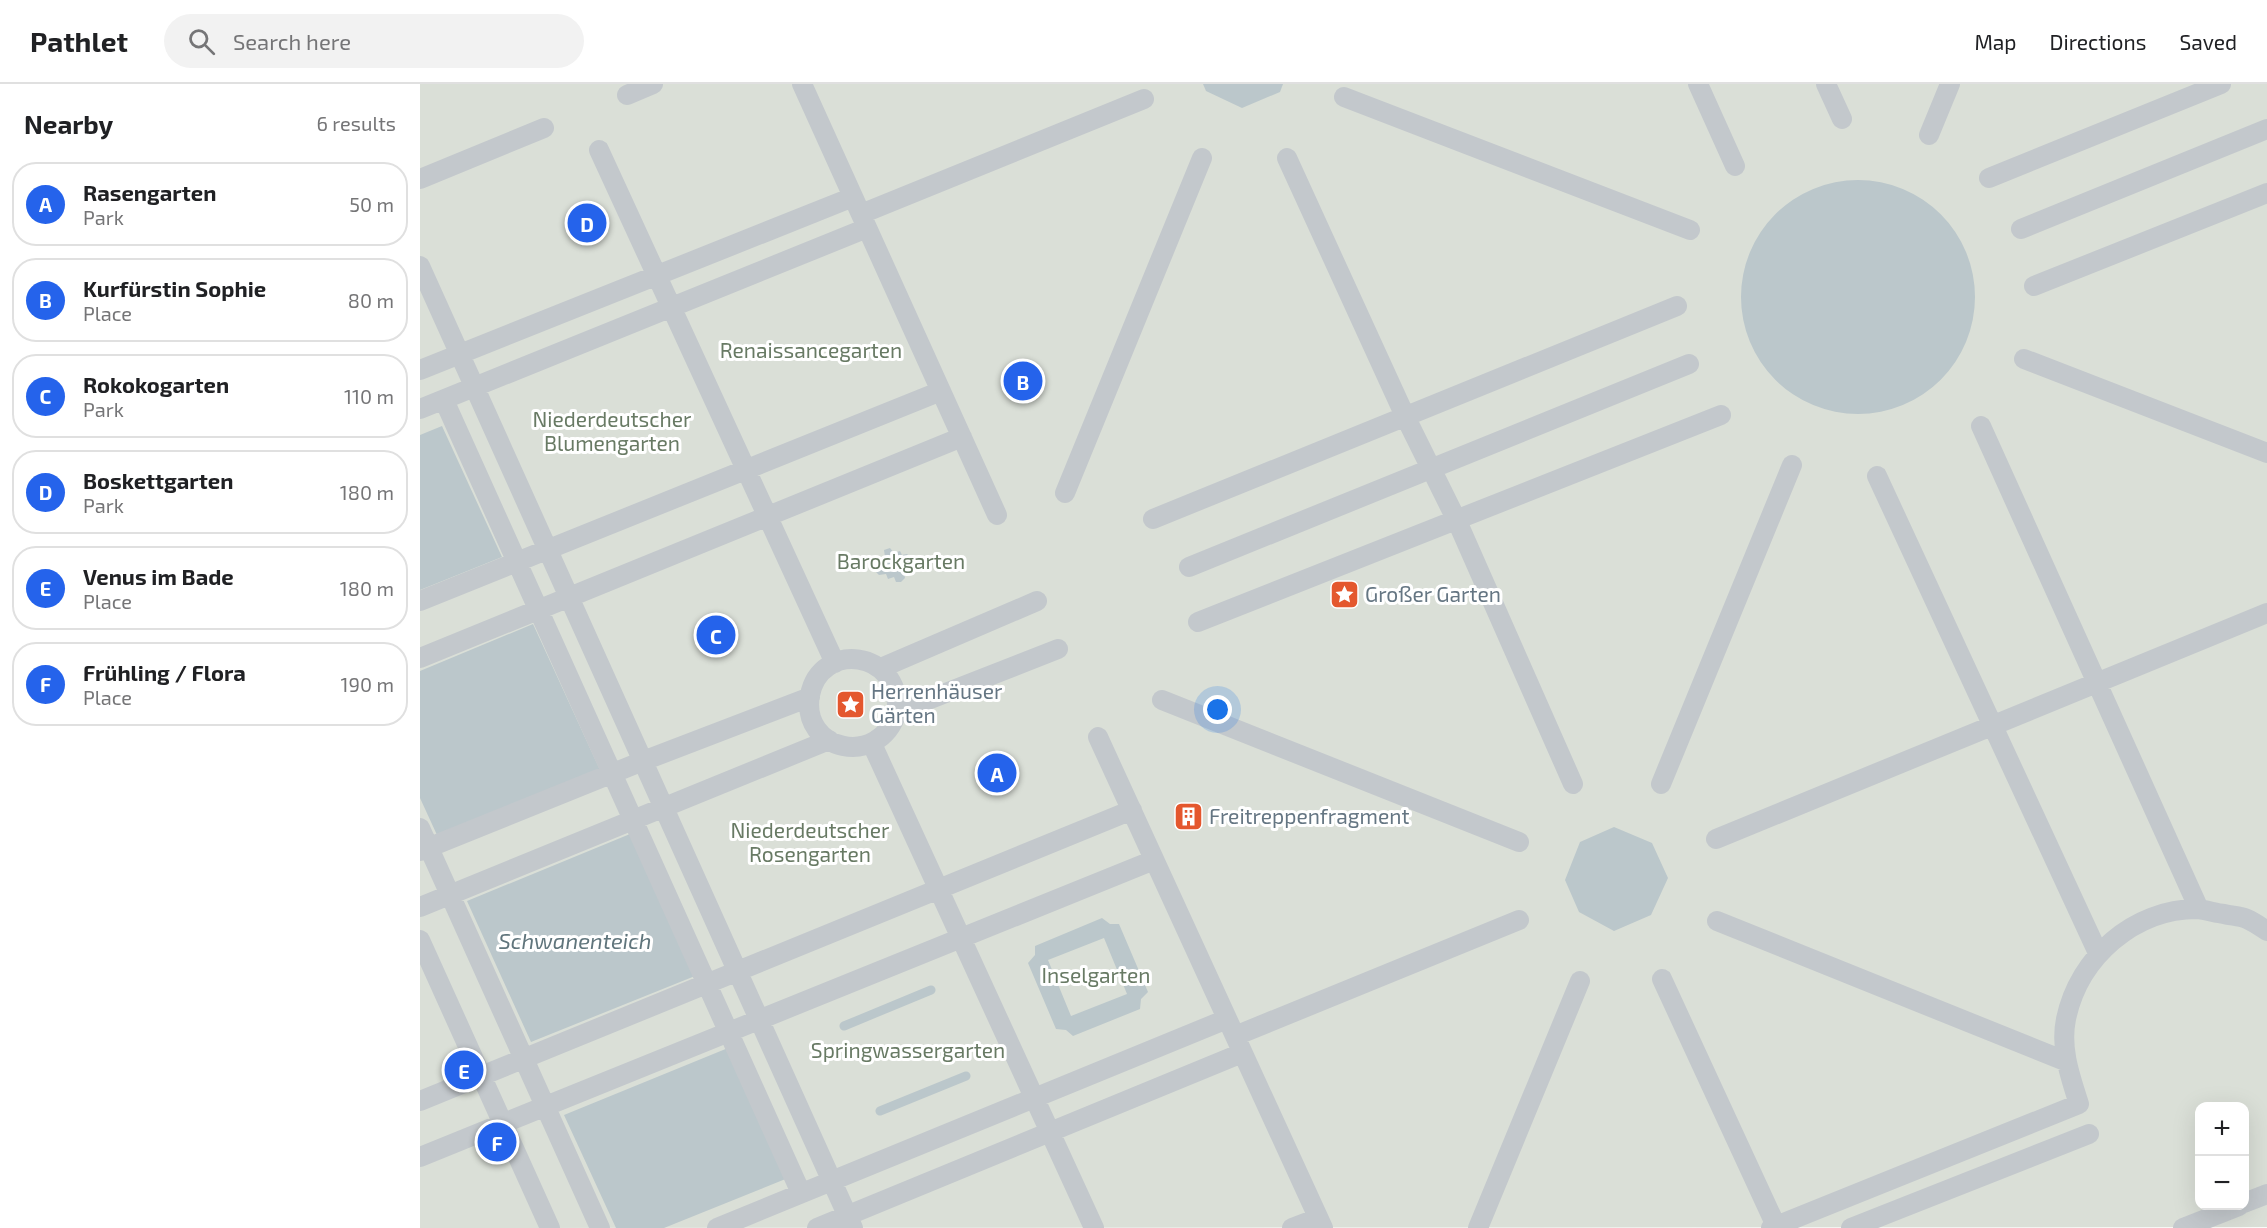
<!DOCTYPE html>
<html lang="en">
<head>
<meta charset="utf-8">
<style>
	:root { --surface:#fff; --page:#f2f2f2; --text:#202124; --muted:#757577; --line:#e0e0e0; --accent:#2563eb }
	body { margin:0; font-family:"Exo 2",sans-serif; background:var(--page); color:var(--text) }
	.controls { position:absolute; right:18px; bottom:18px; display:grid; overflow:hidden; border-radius:12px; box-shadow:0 6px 24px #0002 }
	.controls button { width:54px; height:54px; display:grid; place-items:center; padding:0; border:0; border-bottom:2px solid var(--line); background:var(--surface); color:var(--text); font:30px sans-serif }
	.you { position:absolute; left:798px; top:626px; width:21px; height:21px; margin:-15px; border:4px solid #fff; border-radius:50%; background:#1a73e8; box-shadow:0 0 0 9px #1a73e833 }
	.badge { display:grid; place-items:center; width:39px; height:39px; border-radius:50%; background:var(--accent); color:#fff; font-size:20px; font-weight:700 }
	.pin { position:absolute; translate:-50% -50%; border:3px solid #fff; box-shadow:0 2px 6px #0006 }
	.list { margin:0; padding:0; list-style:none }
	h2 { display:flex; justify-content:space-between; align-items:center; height:78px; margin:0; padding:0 24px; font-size:26px }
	h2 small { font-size:20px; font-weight:400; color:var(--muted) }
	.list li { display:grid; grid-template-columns:39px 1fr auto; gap:18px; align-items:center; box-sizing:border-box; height:84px; margin:0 12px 12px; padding:0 12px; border:2px solid var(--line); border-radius:24px }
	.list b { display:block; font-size:22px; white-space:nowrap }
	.list p { margin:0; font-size:20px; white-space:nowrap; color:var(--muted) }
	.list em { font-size:20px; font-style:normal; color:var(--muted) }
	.icon { flex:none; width:33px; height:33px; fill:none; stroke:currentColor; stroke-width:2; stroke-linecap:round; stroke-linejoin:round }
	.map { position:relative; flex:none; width:1847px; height:1144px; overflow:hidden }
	header { display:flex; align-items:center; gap:36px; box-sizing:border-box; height:84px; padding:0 30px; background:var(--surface); border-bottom:2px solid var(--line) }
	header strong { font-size:28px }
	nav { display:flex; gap:33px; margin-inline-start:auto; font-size:21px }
	.search { width:420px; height:54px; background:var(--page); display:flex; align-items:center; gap:15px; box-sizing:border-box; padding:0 21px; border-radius:33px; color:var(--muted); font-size:22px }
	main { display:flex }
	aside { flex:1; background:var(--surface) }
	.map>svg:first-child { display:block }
</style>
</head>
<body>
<header>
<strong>Pathlet</strong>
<div class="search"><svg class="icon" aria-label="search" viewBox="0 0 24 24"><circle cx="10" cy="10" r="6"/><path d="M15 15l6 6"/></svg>Search here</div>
<nav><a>Map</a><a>Directions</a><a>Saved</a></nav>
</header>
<main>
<aside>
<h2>Nearby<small>6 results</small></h2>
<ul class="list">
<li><span class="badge">A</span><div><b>Rasengarten</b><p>Park</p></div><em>50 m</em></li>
<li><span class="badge">B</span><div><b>Kurfürstin Sophie</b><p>Place</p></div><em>80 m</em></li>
<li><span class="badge">C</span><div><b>Rokokogarten</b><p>Park</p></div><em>110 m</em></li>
<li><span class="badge">D</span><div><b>Boskettgarten</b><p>Park</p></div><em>180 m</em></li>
<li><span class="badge">E</span><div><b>Venus im Bade</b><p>Place</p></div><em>180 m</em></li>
<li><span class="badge">F</span><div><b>Frühling / Flora</b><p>Place</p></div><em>190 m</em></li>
</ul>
</aside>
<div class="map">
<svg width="1847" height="1144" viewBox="0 0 1847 1144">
	<rect width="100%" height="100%" fill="#fafaf8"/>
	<path fill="#dadfd7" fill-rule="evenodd" d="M0,0H1847V1143L0,1144ZM1780,1022H1824V1122H1780Z"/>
	<path fill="#bbc7cb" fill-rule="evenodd" d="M783,0H863L860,8L822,24L786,7Z
		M1321 213a117 117 0 1 1 234 0a117 117 0 1 1-234 0Z
		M22,342L82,473L0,506V351Z
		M470,464L474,469L480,467L482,471L487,470L490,473L491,477L486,481L488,487L484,489L485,494L481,498H476L474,493L468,495L466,490L459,491L456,488L457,483L462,481L459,475L465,473L464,466Z
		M113,540L180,686L17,751L0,714V587Z
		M1194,743L1232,759L1248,794L1231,831L1194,847L1159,828L1145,796L1160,758Z
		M210,750L275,892L111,958L47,817Z
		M682,834L690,840H699L728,908L721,915L720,925L653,952L646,946L636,945L608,879L615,871V862ZM684,854L707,910L651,932L628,876Z
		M308,964L368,1094L244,1144H196L144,1031Z"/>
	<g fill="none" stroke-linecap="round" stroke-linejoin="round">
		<path stroke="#bbc7cb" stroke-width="9" d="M424,942L511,906
			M460,1027L546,992"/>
		<path stroke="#c3c8cc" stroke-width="20" d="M382,0L577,431
			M1278,0L1315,82
			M1406,0L1422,35
			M207,11L233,0
			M924,13L1270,146
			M1509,51L1530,0
			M179,66L415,579
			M867,74L985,332L1037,437L1153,700
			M1569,94L1801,0
			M0,95L124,44
			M441,130L724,15
			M1601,145L1847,45
			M0,182L433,1144
			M1614,202L1847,109
			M1604,275L1847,369
			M0,286L433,113
			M24,316L381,1109
			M0,325L447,144
			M1561,342L1779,825
			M1457,392L1678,869
			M645,409L782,74
			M733,435L1257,222
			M769,483L1269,280
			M0,517L521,307
			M778,538L1301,331
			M0,574L542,353
			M461,584L617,517
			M742,616L1099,758
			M477,628C481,565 400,557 390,611C380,667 459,685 477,628L638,565
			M678,653L903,1144
			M452,660L674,1144
			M1241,700L1372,381
			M0,744L180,1144
			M1296,755L1847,529
			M0,767L223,677L390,613
			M0,823L409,656
			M1297,837L1645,977
			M0,856L130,1144
			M1242,895L1357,1144
			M815,952L1099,836
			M0,1017L712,726
			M0,1073L734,776
			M1824,1119L1847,1110
			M297,1144L807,935
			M397,1144L822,969
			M872,1144L898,1134
			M1058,1144L1160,897
			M1351,1144L1659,1020C1650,992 1640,964 1646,935C1659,873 1714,825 1777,825C1786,826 1796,829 1804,830C1812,832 1820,832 1827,835C1834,838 1841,843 1847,847
			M1431,1144L1669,1050
			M1763,1144L1819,1122"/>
	</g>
	<defs>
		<symbol id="sight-square" viewBox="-11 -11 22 22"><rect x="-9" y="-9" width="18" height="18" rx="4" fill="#e4572e" stroke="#fff"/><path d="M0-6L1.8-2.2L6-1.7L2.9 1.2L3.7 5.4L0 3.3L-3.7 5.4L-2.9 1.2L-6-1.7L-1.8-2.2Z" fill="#fff"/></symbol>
		<symbol id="building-square" viewBox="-11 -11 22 22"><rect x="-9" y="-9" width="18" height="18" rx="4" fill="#e4572e" stroke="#fff"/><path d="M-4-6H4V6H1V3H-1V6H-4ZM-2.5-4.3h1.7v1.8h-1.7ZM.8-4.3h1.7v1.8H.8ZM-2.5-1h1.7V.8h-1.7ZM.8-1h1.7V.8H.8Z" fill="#fff"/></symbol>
	</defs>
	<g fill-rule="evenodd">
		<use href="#sight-square" x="908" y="494" width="33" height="33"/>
		<use href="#sight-square" x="414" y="604" width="33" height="33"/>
		<use href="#building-square" x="752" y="716" width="33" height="33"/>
	</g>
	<g text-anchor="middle" stroke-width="6" stroke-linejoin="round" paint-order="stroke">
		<g font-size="21" fill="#687a64" stroke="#fff">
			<text x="391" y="274">Renaissancegarten</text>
			<text x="192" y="343">Niederdeutscher<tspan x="192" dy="24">Blumengarten</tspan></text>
			<text x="481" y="485">Barockgarten</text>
			<text x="390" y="754">Niederdeutscher<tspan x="390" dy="24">Rosengarten</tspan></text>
			<text x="676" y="899">Inselgarten</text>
			<text x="488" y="974">Springwassergarten</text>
		</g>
		<g font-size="21" fill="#657683" stroke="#fff" text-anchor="start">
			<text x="945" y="518">Großer Garten</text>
			<text x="451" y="615">Herrenhäuser<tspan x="451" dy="24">Gärten</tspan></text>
			<text x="789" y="740">Freitreppenfragment</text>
		</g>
		<g font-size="22" font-style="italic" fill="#60757c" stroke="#fff">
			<text x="155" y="865">Schwanenteich</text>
		</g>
	</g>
</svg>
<div class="controls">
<button>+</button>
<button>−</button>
</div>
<div class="you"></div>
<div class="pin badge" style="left:577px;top:689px">A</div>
<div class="pin badge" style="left:603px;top:297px">B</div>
<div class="pin badge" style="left:296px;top:551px">C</div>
<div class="pin badge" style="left:167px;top:139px">D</div>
<div class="pin badge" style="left:44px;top:986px">E</div>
<div class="pin badge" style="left:77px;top:1058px">F</div>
</div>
</main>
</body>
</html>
